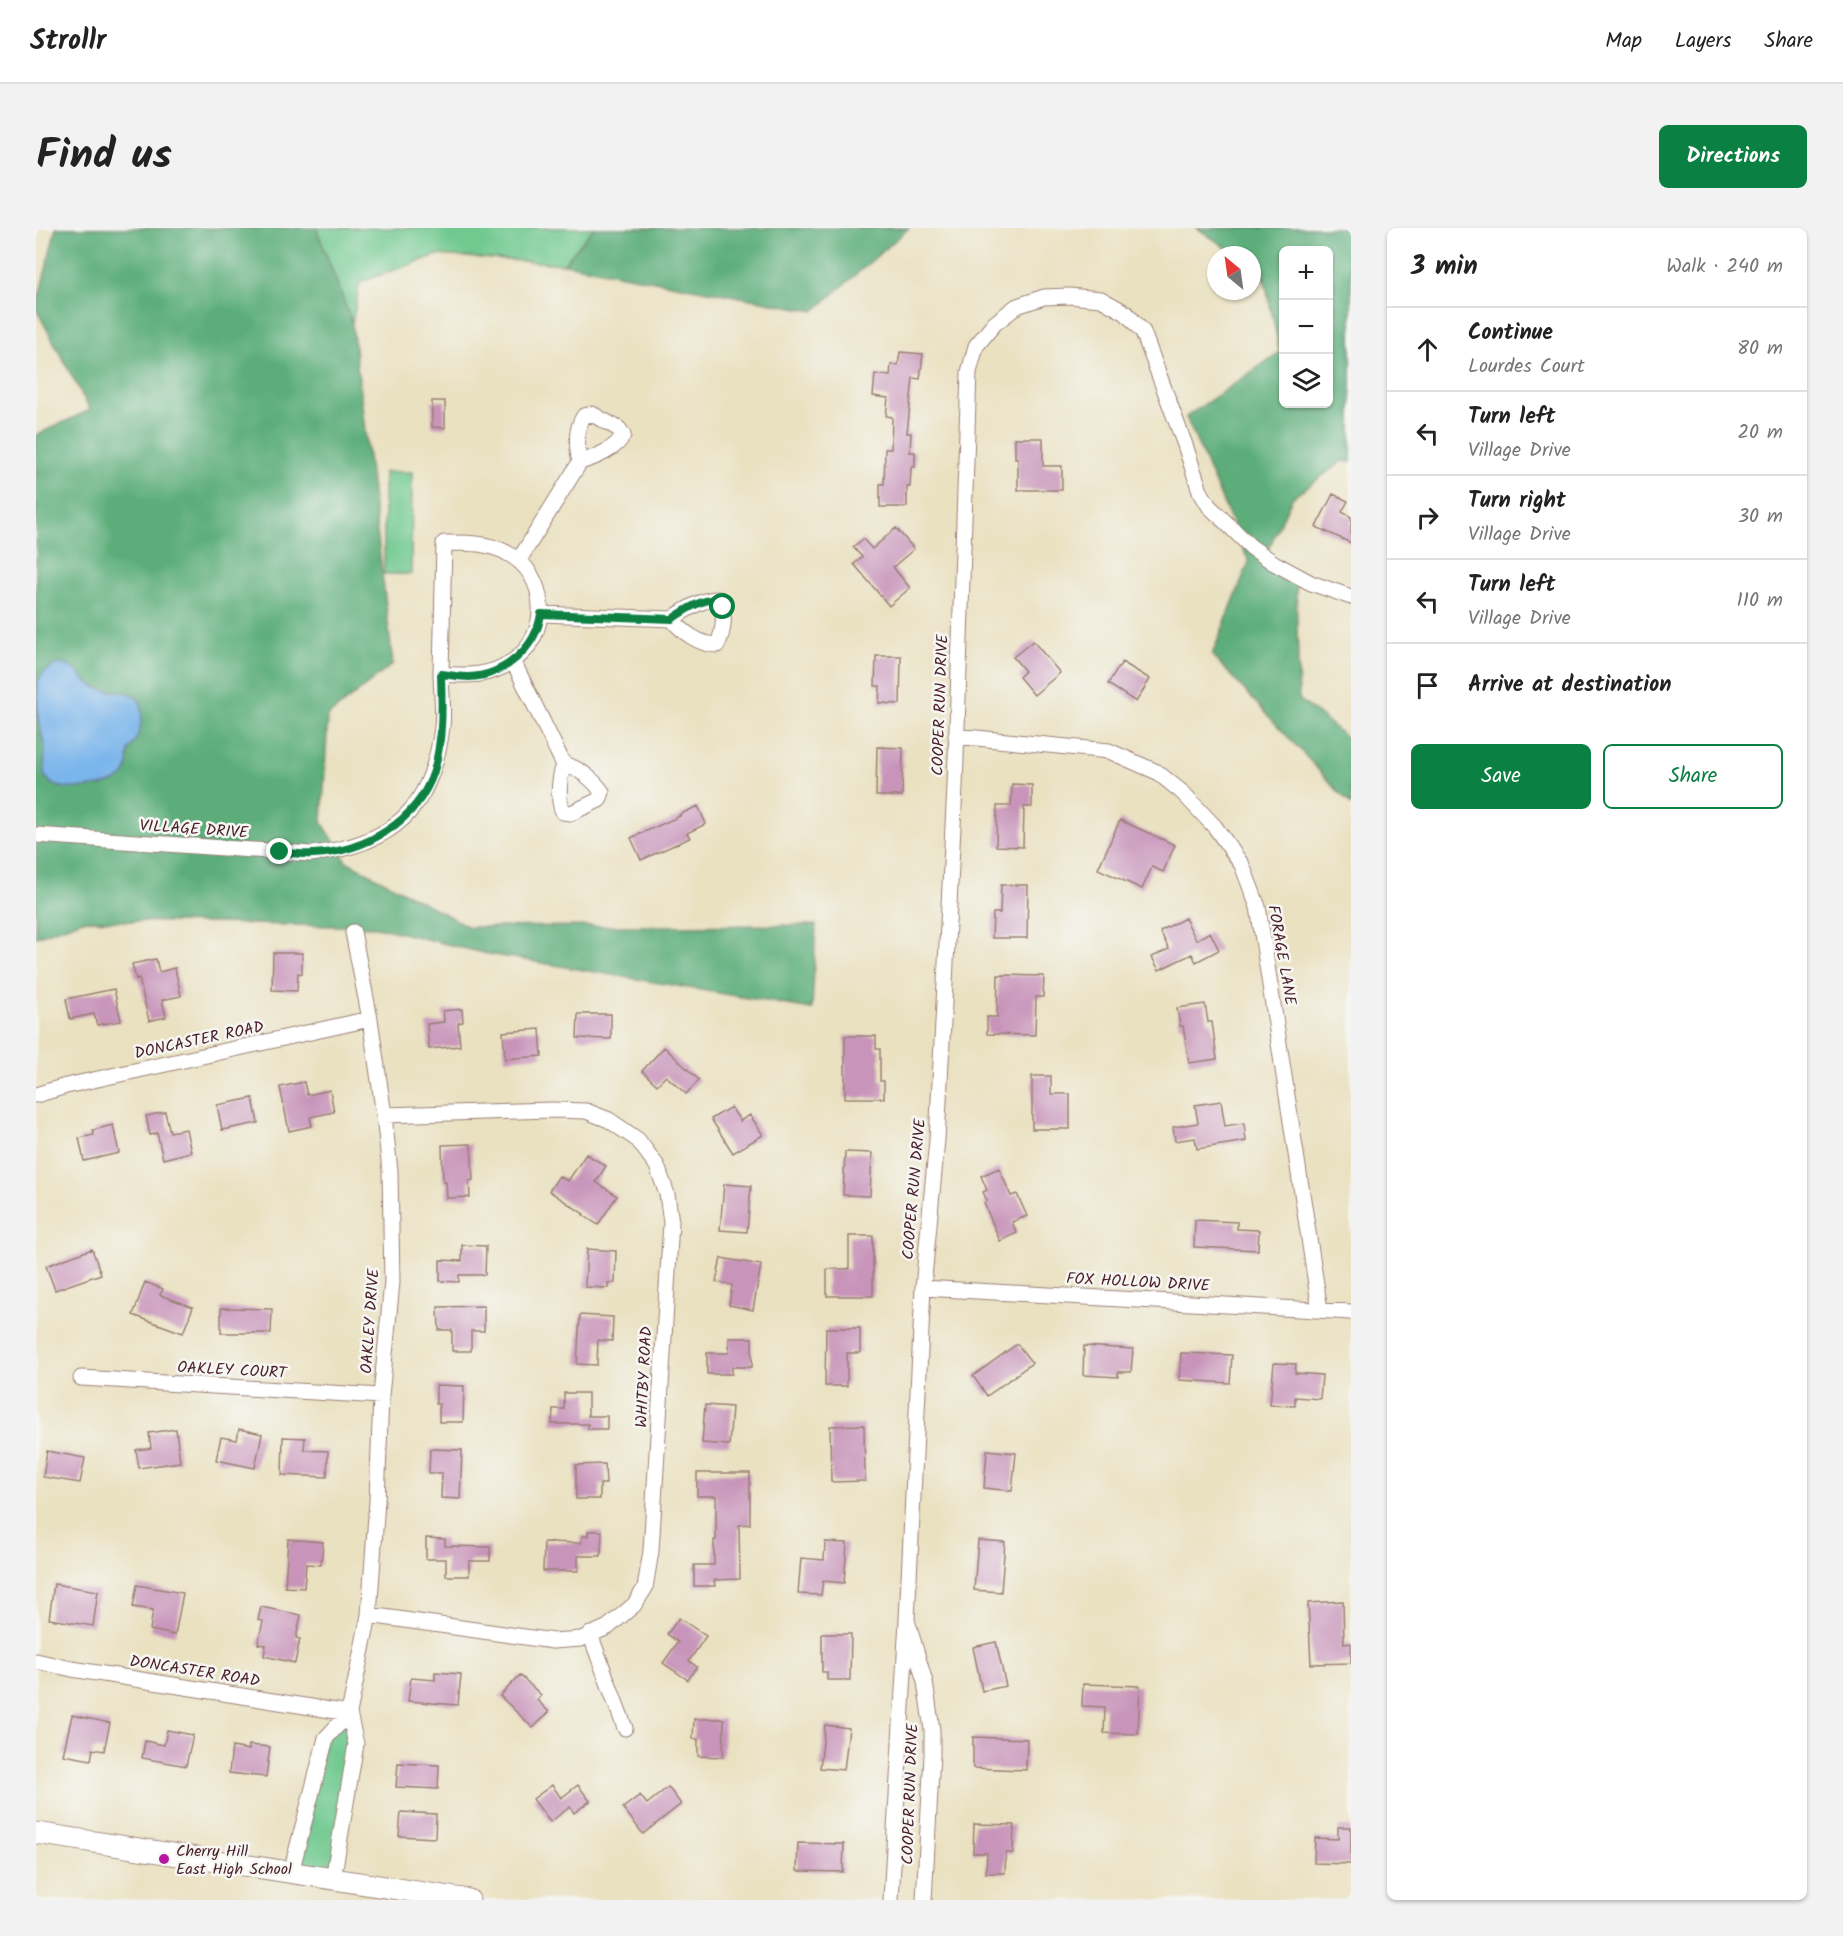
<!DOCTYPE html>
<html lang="en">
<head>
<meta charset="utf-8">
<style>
	:root { --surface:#fff; --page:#f2f2f2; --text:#222; --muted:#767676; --line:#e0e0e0; --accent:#0b8043 }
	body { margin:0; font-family:Kalam,sans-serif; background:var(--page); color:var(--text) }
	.controls { position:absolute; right:18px; top:18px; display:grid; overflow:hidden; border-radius:9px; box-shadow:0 2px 4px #0004 }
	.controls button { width:54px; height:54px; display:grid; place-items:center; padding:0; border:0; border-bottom:2px solid var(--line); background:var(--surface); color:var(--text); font:30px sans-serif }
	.compass { position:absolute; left:1171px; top:18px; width:54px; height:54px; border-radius:50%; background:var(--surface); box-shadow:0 2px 4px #0004; rotate:331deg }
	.stop { position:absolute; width:18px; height:18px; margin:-14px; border:4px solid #0b8043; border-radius:50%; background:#fff }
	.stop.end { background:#0b8043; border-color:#fff; box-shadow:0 2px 6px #0008 }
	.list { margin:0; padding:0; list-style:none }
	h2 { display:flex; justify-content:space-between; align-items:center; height:78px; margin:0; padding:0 24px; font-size:26px }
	h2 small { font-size:20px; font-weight:400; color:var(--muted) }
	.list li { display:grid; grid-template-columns:39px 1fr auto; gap:18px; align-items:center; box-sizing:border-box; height:84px; padding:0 24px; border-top:2px solid var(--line) }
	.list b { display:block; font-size:22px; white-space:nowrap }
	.list p { margin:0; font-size:20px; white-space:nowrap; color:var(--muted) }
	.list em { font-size:20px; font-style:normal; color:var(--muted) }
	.actions { display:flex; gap:12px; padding:18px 24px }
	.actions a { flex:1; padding:14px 0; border:2px solid var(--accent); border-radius:9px; text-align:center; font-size:21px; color:var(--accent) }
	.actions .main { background:var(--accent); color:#fff }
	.icon { flex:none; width:33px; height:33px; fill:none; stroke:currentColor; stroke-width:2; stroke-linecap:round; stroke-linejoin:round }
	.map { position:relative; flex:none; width:1315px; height:1672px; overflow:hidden; border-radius:9px }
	header { display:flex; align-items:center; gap:36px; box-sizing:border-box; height:84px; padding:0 30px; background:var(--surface); border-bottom:2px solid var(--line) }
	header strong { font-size:28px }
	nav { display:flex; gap:33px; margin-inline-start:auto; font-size:21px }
	.intro { display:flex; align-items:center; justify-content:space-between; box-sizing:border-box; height:144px; padding:0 36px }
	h1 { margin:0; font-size:42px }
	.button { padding:15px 27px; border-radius:9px; background:var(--accent); color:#fff; font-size:21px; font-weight:700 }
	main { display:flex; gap:36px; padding:0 36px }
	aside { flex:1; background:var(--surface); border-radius:9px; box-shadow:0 2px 4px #0004 }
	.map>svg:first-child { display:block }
</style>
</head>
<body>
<header>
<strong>Strollr</strong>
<nav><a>Map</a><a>Layers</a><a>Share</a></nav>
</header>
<div class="intro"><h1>Find us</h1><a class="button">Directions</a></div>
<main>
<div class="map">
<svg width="1315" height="1672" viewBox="0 0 1315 1672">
	<rect width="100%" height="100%" fill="#f6f6f2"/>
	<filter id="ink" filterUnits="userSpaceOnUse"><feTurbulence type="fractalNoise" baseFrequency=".0167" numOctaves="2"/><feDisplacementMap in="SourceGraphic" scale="12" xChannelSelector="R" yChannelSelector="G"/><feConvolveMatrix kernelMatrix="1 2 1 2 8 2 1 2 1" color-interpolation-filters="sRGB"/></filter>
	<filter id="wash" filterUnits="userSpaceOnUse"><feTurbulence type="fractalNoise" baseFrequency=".008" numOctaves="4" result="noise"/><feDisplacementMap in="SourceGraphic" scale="24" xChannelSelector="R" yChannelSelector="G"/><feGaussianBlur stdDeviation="1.35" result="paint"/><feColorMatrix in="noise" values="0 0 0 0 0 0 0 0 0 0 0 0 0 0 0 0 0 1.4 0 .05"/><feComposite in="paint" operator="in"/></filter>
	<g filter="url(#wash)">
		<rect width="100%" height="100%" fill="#eae1c1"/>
		<path fill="#71c990" stroke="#5e745e" stroke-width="1.5" d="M280,0H558L528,36L401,27L324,54L316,95Z
			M348,244H376L375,346H348Z
			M313,1485L320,1516L297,1651L255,1644L290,1510Z"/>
		<path fill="#5cad7a" stroke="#536652" stroke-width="1.5" fill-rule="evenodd" d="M20,0H280L316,95L357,436L292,488L286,594L310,633L433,699L780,697L776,781L447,725L341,699L47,692L0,709V207L54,182L0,81Z
			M558,0H873L778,83L528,36Z
			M1161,0H1315V234L1307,233L1256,270L1230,326L1260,354L1263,471L1310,509L1315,507V577L1176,427L1213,334L1150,189L1244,124L1227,44L1216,37V27H1201ZM1248,22H1292V176H1248Z"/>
		<path fill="#7ab5eb" stroke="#626a8b" stroke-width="1.5" d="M21,436C46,438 40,450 59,459C71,465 88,461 99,468C110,475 105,497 102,507C100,513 95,518 93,523C91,532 94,543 86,549C73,560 33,563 18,557C14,555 12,551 8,547L9,521L2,488V453L8,444Z"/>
		<g id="blocks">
			<path fill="#c894ba" d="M864,124L887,126L884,151L877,150L871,205H875L874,224H879V239H875L874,259H871V279H844V256H848L849,221H855L856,189L850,188L852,170L837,168L839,146L854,148L855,136L862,137Z
				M396,173H409V200L396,199Z
				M979,210H1007V238H1026V262H982V230H979Z
				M1297,266L1312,273L1306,284L1315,289V315L1280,299Z
				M860,300L878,321L857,339L874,360L853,378L818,336L826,329L817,319L827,311L836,321Z
				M997,413L1024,445L998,467L983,449L989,443L977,429Z
				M840,428H865L864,476L843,475L844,458H839Z
				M1086,434L1114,451L1100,474L1072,456Z
				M841,519L867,520L866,568H840Z
				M976,556L996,557V579H988L987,619L960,618L961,578H975Z
				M662,578L670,596L651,605L654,610L605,632L595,610L644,588L643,587Z
				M1084,592L1139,617L1127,644L1116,639L1106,661L1062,641Z
				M965,657H992L991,710H956L957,685H964Z
				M1149,690L1160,712L1174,704L1183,722L1160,734L1156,726L1123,742L1116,729L1133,721L1124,703Z
				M237,725H266V746L262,745L261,763L236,762Z
				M120,731L123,744L139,740L145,768L126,772L130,789L113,793L103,750L100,751L96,736Z
				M962,747L1008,748L1007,769H1000L999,807L951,806V789H961Z
				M78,761L85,793L61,797L58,786L34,791L30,771Z
				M1169,776L1172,794H1176L1181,831L1153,835L1147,798H1144L1141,780Z
				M426,781L427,794L422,795L424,818L393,821L391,796L408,794L407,783Z
				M542,786H575V811L541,810Z
				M504,801L506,828L469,831L467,804Z
				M809,808H840V821H844V853H848V870H809Z
				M628,819L663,852L650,866L630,848L621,857L606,843Z
				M996,848H1015V866H1034V901H996Z
				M268,854L271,867L294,862L298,884L274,889L276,898L253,903L244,859Z
				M217,870L222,895L186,902L181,877Z
				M1185,873L1189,898L1208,895L1210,913L1161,921L1159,910L1139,913L1137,899L1162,895L1159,877Z
				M695,879L704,893L714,887L727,907L697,925L675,891Z
				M129,884L134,904L150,901L155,924L127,931L121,905L114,907L110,888Z
				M77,897L83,925L48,933L43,910L58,907L57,902Z
				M435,916L437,952L433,953L434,969L411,970L410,954H407L406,917Z
				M809,924L836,925L834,968L807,967Z
				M550,926L570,938L560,954L581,968L562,997L547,987L548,986L513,963L523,948L532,953Z
				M963,940L975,968L981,966L991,988L976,994L981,1005L964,1013L948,975L951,973L947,964L951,962L945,948Z
				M688,956L715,958L711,1004L684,1002Z
				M1159,992L1201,994V1001L1223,1002L1222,1022L1158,1019Z
				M813,1008H837V1068H791V1041H813Z
				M426,1017L450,1018L449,1047H423V1054L404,1053V1032L426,1033Z
				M56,1021L65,1046L19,1062L10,1038Z
				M551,1021L580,1023L579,1055H572V1060L549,1059Z
				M685,1030L725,1037L717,1082L693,1077L696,1057L680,1054Z
				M109,1054L127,1061L124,1067L157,1079L147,1105L97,1087Z
				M448,1078V1103H435V1123H416V1102H403L402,1079Z
				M185,1080L236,1081L235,1105H185Z
				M544,1087L577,1089L576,1113L562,1112L561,1137L541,1136Z
				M790,1100H824V1125H811V1158H789Z
				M693,1110H716V1139H696V1146H671V1125H693Z
				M981,1116L996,1135L951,1168L937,1148Z
				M1048,1118L1097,1121L1095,1144H1082V1149L1047,1147Z
				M1145,1125L1196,1127L1194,1155L1143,1152Z
				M1238,1135L1260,1136L1259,1145L1286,1147L1284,1171L1259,1169V1178L1234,1177Z
				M400,1157L428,1158L427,1194H403V1176H400Z
				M528,1165H552V1188H571V1201H552V1196H516L517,1181H528Z
				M669,1177L696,1179L693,1217L666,1215Z
				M828,1197L829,1253L795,1254L794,1198Z
				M140,1201L144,1234L103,1240L100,1222L115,1220L113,1205Z
				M203,1201L226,1206L219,1240L180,1232L185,1209L201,1212Z
				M247,1209L269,1210L268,1222L292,1223L291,1249L246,1247Z
				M394,1221L426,1222L424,1271L405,1270L406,1245H393Z
				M951,1222L980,1225L976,1263L948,1260Z
				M11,1223L49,1230L44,1255L7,1249Z
				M569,1236L570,1256H564V1271H540V1237Z
				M661,1245H714V1296L703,1297L704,1351L678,1352L679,1358H658V1337H678V1312H680V1268H661Z
				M552,1303H566L565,1328H542V1343H507L508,1314L545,1315L546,1308H552Z
				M390,1310L409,1311V1318L454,1319V1333H433V1348H410V1331H390Z
				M252,1311L287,1314L285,1337L270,1336L268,1360L249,1359Z
				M942,1312L969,1314L965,1364L938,1362Z
				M789,1314L811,1315L808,1355L787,1353L785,1367L762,1366L765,1330L788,1332Z
				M18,1356L62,1363L57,1398L13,1391Z
				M101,1357L147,1365L139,1407L114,1402L117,1382L97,1379Z
				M1307,1373L1308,1416L1315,1415V1435L1275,1436L1272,1375Z
				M225,1379L265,1387L260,1410L264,1411L259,1435L228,1428L230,1417L222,1416L227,1393L222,1392Z
				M643,1390L670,1408L653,1433L661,1439L652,1452L627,1435L642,1414L631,1406Z
				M786,1406H815L814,1452H791V1444H786Z
				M960,1414L970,1458L946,1463L937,1419Z
				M399,1444L425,1446L422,1477L372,1473L375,1450L399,1452Z
				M484,1447L505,1467L501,1472L513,1484L497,1500L464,1468Z
				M1047,1456L1104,1458L1102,1506L1068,1505L1069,1479L1046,1478Z
				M36,1487L74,1495L68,1523L57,1521L55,1532L27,1527Z
				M658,1491H688L687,1529L662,1528V1511H657Z
				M789,1497L813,1500L808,1542L784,1540Z
				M131,1502L157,1507L150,1538L106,1530L109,1513L128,1517Z
				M937,1509L991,1511L990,1542L937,1540Z
				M213,1517L234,1519L230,1549L193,1545L196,1519L213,1522Z
				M362,1535L403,1537L402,1561L360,1559Z
				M516,1557L525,1570L542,1557L554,1573L538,1585L534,1579L514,1594L497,1571Z
				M632,1559L645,1576L607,1606L587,1580L604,1567L611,1576Z
				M365,1584L400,1586L399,1610L363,1608Z
				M938,1596L978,1597L977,1625H970L969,1645H950L951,1625H937Z
				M1302,1599H1315V1636L1278,1635L1279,1610L1302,1611Z
				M762,1615L808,1616L807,1644L761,1643Z"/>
		</g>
	</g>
	<g filter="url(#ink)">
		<use href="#blocks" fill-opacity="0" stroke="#9a8076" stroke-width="1.5"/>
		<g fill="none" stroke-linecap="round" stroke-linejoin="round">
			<defs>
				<path id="street" d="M483,332L544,234C558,230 581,221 587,207L583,201L556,186L548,188C539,200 541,220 544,234
					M505,386L636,391C646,404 664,417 681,417C688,404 690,384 683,371C667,370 649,382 636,391
					M477,433L528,537C523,550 521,571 527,584L535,585L563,572L566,564C558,552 542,539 528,537
					M920,508L1073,523L1121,544L1147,565L1179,599L1206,637L1222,679L1284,1082
					M0,607L275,626C356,617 396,582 406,499C408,481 405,462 405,444C406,401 407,358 408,315C430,315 451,314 471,325C513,346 515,407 477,433C453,449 433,448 405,446
					M0,867L30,858L334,791
					M887,1060L1315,1084
					M45,1150L345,1168
					M333,1387L517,1413L545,1411L572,1399L598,1377L609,1360L615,1323L635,994L631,966L621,938L602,912L573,892L550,883L516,882L348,887
					M871,1392L887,1060L901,912L919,559L933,144L940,118L958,96L981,78L1008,69L1033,68L1065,71L1090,85L1107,104L1149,217L1164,263L1173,278L1215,319L1238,335L1275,355L1315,369
					M554,1406L589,1500
					M0,1433L36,1441L313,1485
					M255,1644L290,1510L313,1485
					M297,1651L320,1516L313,1485L333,1387L341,1273L345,1168L356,1054L354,943L348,887L334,791L317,704
					M855,1672L871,1392L889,1454L896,1502V1527L888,1672"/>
				<path id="secondary" d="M0,1605L433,1672"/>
			</defs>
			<use href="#street" stroke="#9a8076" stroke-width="17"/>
			<use href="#secondary" stroke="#9a8076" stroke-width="23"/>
			<use href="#street" stroke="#fff" stroke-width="15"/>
			<use href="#secondary" stroke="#fff" stroke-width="21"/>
		</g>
	</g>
	<g fill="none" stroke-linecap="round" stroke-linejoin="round" filter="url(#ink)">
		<path stroke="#0b8043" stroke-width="8" d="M244,624C255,625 266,627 277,626C329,624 381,594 398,543C407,511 406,479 405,446C415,447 424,449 433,449C468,448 500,420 505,386L636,391C649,382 667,370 683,371L687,379"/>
	</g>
	<circle fill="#b5179e" stroke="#f6f6f2" stroke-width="2" cx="128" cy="1631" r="6"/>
	<g text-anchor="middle" stroke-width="5" stroke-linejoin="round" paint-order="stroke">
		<g font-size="16" fill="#4a1f2b" stroke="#f6f6f2">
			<text transform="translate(903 477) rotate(-88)" y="6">COOPER RUN DRIVE</text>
			<text transform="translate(158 600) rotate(4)" y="6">VILLAGE DRIVE</text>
			<text transform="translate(1247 727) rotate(80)" y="6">FORAGE LANE</text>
			<text transform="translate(163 811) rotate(-12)" y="6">DONCASTER ROAD</text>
			<text transform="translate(877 961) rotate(-85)" y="6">COOPER RUN DRIVE</text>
			<text transform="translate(1102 1053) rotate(3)" y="6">FOX HOLLOW DRIVE</text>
			<text transform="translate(333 1093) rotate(-86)" y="6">OAKLEY DRIVE</text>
			<text transform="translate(196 1141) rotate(3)" y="6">OAKLEY COURT</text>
			<text transform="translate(607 1149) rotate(-87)" y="6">WHITBY ROAD</text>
			<text transform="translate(159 1442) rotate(9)" y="6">DONCASTER ROAD</text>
			<text transform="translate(873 1566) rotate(-88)" y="6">COOPER RUN DRIVE</text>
		</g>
		<g font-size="16" fill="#4a1f2b" stroke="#f6f6f2" text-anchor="start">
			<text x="140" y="1628">Cherry Hill<tspan x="140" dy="18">East High School</tspan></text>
		</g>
	</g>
</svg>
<div class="controls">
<button>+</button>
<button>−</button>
<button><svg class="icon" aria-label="layers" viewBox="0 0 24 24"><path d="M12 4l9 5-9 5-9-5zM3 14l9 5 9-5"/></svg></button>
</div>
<svg class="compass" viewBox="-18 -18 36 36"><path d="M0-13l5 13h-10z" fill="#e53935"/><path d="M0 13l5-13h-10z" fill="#767676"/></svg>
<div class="stop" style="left:687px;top:379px"></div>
<div class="stop end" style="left:244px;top:624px"></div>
</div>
<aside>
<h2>3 min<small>Walk · 240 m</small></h2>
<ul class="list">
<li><svg class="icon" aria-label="ahead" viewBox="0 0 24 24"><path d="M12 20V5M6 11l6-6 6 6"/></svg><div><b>Continue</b><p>Lourdes Court</p></div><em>80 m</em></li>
<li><svg class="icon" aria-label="left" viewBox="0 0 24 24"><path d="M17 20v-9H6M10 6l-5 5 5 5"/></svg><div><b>Turn left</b><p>Village Drive</p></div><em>20 m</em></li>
<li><svg class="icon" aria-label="right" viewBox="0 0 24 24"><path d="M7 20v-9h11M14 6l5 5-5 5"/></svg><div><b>Turn right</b><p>Village Drive</p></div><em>30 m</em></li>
<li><svg class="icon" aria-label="left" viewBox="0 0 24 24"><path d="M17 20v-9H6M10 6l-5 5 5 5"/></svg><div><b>Turn left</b><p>Village Drive</p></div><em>110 m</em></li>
<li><svg class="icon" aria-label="arrive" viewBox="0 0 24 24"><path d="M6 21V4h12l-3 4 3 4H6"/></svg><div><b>Arrive at destination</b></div></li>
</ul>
<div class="actions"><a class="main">Save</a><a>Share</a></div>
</aside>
</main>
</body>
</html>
